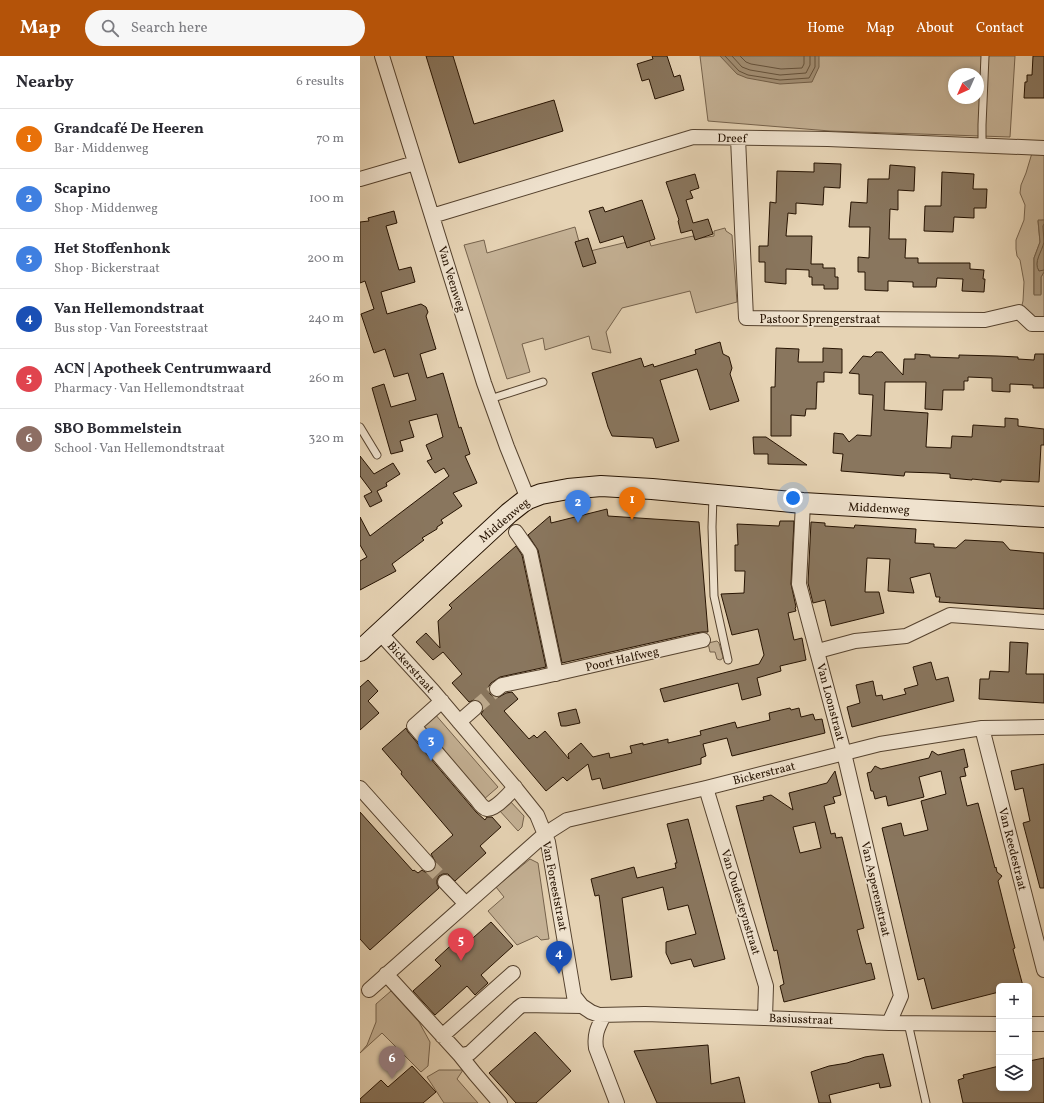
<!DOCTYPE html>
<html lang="en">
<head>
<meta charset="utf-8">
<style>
	:root { --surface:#fff; --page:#f7f7f7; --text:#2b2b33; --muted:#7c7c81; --line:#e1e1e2; --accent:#b45309 }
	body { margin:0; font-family:Vollkorn,serif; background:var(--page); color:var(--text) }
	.controls { position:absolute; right:12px; bottom:12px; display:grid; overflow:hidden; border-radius:6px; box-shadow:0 2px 6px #0003 }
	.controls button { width:36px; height:36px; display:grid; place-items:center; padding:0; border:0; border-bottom:1px solid var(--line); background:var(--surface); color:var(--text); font:20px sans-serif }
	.compass { position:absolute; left:588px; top:12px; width:36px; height:36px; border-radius:50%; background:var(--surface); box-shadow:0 2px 6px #0003; rotate:225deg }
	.you { position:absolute; left:433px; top:442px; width:14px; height:14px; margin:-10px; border:3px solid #fff; border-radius:50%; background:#1a73e8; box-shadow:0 0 0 6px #1a73e833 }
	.badge { display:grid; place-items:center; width:26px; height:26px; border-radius:50%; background:var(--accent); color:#fff; font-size:13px; font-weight:700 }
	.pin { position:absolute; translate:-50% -33px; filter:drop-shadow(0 1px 2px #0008) }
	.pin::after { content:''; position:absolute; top:21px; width:14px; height:12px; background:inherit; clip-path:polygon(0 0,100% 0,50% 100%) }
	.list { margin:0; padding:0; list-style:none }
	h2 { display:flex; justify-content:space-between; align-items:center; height:52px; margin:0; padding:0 16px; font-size:17px }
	h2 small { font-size:13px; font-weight:400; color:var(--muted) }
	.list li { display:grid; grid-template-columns:26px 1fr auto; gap:12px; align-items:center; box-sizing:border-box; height:60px; padding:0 16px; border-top:1px solid var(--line) }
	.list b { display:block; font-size:15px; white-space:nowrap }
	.list p { margin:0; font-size:13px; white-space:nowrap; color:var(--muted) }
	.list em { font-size:13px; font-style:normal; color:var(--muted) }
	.icon { flex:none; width:22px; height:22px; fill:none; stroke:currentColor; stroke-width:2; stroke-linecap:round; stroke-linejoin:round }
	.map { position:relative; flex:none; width:684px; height:1047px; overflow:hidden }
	header { display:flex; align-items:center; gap:24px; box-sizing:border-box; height:56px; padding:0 20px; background:var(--accent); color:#fff }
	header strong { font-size:19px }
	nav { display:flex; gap:22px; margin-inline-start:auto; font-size:14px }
	.search { width:280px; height:36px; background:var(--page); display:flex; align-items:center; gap:10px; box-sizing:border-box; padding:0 14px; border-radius:22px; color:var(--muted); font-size:15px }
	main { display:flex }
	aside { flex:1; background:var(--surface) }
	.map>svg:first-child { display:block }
</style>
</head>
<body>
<header>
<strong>Map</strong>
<div class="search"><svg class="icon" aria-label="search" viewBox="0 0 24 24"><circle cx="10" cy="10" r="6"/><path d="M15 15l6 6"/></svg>Search here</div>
<nav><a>Home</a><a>Map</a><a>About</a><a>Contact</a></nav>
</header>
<main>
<aside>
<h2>Nearby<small>6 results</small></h2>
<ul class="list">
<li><span class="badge" style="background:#e8710a">1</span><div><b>Grandcafé De Heeren</b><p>Bar · Middenweg</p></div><em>70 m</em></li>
<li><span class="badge" style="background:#3f7fe0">2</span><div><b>Scapino</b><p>Shop · Middenweg</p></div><em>100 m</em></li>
<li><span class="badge" style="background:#3f7fe0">3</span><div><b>Het Stoffenhonk</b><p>Shop · Bickerstraat</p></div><em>200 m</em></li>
<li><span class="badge" style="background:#1a4fb4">4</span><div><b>Van Hellemondstraat</b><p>Bus stop · Van Foreeststraat</p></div><em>240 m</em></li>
<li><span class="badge" style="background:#e0444e">5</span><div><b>ACN | Apotheek Centrumwaard</b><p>Pharmacy · Van Hellemondtstraat</p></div><em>260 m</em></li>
<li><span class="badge" style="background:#8d6e63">6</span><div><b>SBO Bommelstein</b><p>School · Van Hellemondtstraat</p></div><em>320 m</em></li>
</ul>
</aside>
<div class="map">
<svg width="684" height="1047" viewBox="0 0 684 1047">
	<rect width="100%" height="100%" fill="#e6d3b4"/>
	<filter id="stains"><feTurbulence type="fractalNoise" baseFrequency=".005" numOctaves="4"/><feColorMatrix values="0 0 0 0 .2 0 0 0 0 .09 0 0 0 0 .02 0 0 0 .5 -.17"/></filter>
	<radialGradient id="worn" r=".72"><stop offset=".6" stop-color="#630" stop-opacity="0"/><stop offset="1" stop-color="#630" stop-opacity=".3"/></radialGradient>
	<path fill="#c5b296" stroke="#75624c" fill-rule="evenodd" d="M340,0H655L650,81L470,75L348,65ZM594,18H618V42H594Z
		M672,97L684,98V164L678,165L680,186L674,202V238H681V221L684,216V269L661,253L663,245L664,226L660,204L657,200L656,193V184L664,164L665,149L660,137L661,129L666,117Z
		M215,171L222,197L288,181L291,190L333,180L335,183L354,180V175L365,172L366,175L372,179L377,246L336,257L330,235L262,252L246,276L251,297L232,293L229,280L185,294L183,282L162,288L170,316L147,323L104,189L124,184L127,197Z
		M357,585L359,587L363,601L362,603L360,604L357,603L355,596H350L348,587Z
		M74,657L138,731L123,744L59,670Z
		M149,744L164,760L162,771L158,775L139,754Z
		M170,803L178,807L189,883L181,884L177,880L157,889L128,855L144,841L136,831Z
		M31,935L59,966L70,986L68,1010L61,1016L22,977L0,997L7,989L16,966V948Z
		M79,1014H103L97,1023L118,1047H84L67,1021Z"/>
	<path fill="#a49177" stroke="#715e48" d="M360,0H459V11L452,26L420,28L387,22L377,18Z
		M678,164H684V216L681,221V239H674V202L680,186Z"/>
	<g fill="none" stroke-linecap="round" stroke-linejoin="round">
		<path stroke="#64523c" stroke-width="1" d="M365,0L379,15L388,19L420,24L449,22L455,11V0
			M372,0L382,11L390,14L420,19L446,17L450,9V0
			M380,0L386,6L391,8L421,13L442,12L444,8V0
			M684,168L683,170C683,175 684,181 684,186C682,196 673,206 679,215L684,214"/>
	</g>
	<path fill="#89765e" stroke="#251201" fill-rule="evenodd" d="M66,0H93L114,68L194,44L203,75L99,107Z
		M292,0H307L314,21L320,19L324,34L295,43L289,23L282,25L277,8L293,3Z
		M673,0H684V42H664L665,26H667V19H672Z
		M454,107L481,108L480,132L464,131L463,149L436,147V158L428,157L426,180H452L451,208H463V212H475V221H478V233H464V229H452V221H449V214L426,213V228L405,226V206H399V190H408L410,146L416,147L417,115L454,116Z
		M530,109L555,111L554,135L538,134V154L530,153L529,183H546L545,202H558V207H610V213L624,214L623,223H625L624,236L602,235L603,223L577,222L576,231H553V226L528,225V235L505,234V216H498V201L509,202L510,171H489L491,146L507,147L508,123H529Z
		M582,116L614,118L613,133H627L626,152H614V162L594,161L593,176L564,175L565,150H581Z
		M335,118L339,132L330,135L333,142L326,144L333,167L348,163L353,178L335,184L332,174L321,177L318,165L319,164L306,126Z
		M282,144L295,183L267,192L263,180L240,187L229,155L243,151L245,156Z
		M34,155L37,167L26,170L39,214L51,211L55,226L21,236L27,258L61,248L66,251L68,256L66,260L76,293L60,298L67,322L83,317L99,372L101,371L110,398L105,400L117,427L93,437L102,450L81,464L83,467L77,471V473L62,482L64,484L32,508L36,515L0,534V505L7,501L0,489V461L10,480L89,420L84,412L75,417L67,405L72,403L66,389L83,381L77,358L49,365L54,381L40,385L43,395L31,398L12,332L24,328L31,351L56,344L48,317L34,321L25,293L14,297L1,258L14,253L5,225L0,227V166L9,165L8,162Z
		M228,182L236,207L223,211L215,186Z
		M360,286L363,298L369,301L372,312L370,318L379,345L350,354L337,313L300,324L319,385L296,392L293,382L252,380L248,371L232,317L281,302L284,311L293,308L294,311L336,298L335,294Z
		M416,292L439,293L438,306H463V292L482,293V317L464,316V326H457L456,353H446L445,360L431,359V380H411V331H415Z
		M516,296H522L543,319L544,303H555V298L570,299V301L599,302V299L637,300L658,301V303L674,304L675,298H684V332H673V329L650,328V336L632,335V322L608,321V325H604V334H583L582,354L565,353L566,326H525L524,354L568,357L566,391L591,392L592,380L612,381L613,369L645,371V362L658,363V370L684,373V389H681L679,426L641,424V426L612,423V424L590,422V418L576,417L545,416L544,420L481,415L483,398L473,397L474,377L483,378L489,386L497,379L511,380L513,339L499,338V318L489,317L503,300L511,301Z
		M393,381H406L447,409L408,408V398H394Z
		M0,400L14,418L33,407L40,418L26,427L27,430L17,435L22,445L10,451L4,440L12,436L0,420Z
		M247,453L248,460L339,466L348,576H342L335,577L202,607L178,494L168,479L190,460L191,467Z
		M420,465H434L431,528L436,551L435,552L436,555L428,557L434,584L442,582L446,604L420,610L421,615L397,622L401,639L382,644L378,627L304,646L300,633L399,608L404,599L398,573L372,579L361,538L384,537L385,515H375V489H378L377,468L419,470Z
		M451,466L465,467V470L494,472L495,469L556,473L555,487L574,488V491L596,492L605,484L643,486L650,494L684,497V553L579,546L580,541H576L570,517L550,522L554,537L528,535L530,503L507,502L505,536H519L524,557L471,570L465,544L453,547L448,527Z
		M156,490L162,499L186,611L140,621L131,627L129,630V634L130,638L134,641H139L146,637L152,636L158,643L144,655L169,683L174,679L177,682L185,675L209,703L208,698L221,687L233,701L249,697L250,702L272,697L270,690L283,687V689L308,683V687L341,679L340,675L375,666L377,672L410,664L409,657L430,652L431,654L439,652L441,661L453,658L455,664L462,663L465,677L372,700L367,682L343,688L346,700L341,702V708L243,733L240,722L232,724L228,708L207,725L203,721L186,735L121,658L123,655V651L121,646L117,644H114L109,646L92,627L102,618L83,596L73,604L56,586L66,577L80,592L78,565L92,552L89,549Z
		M650,586L668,587L666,618H684V647L619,643L620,623H629L630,615L649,616Z
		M571,606L576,624L588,621L594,645L492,671L487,651L500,647L496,629L513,625L516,640L522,639L523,644L546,638L544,633L558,629L553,611Z
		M8,624L18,635L8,645L19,657L0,674V631Z
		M216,653L220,667L206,670H201L198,657Z
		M46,672L48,676L116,756L125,764L127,761H132L141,771L120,790L126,797L95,825L88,818H83L79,820L77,824V828L79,832L10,894L0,883V756L53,815L54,814L58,817L62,814L65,816H69L74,814L76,811V807L71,798L93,779L41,718L42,716L22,693Z
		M604,693L608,711L604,712L606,720L600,721L607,750L618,747L635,812L636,811L637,816L642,820L638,825L651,877L655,892L653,893L663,930H639V936L572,953L564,922L558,924L522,772L541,767L544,780L568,774L561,745L586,738L581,715L559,721L564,741L528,750L526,740L515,743L513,735H511L507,717L511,716L515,710L521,713L569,702L572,695L578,699Z
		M684,708V832H680L663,767L670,765L663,732L655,734L651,715Z
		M475,715L481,739L473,741L475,747L464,750L471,778L475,777L476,782L482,781L504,872L497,874L506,908L511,907L515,923L424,946L420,930L424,928L417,894L414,895L376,750L404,744L403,741L411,739L433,754L429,737L467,727ZM455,766L461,792L440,797L433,771Z
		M328,763L365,903L334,911L331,903L311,908L306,897V886L336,878L328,849L308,854L303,831L262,842L272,921L251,924L239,839L235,840L231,823L274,811L277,822L316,812L315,807H317L307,768Z
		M131,866L153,890L121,919L128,927L115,939L107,930L75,959L53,935L81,910L75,904L99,882L105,889Z
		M175,976L211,1015L176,1047H156L129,1017Z
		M348,989L351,1028L379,1021L385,1047H297L274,995Z
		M523,998L531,1030L520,1032L519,1027L469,1039L471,1047H459L451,1016L469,1010L487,1007L505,1001Z
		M684,1002V1047H603L598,1024L604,1022L603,1019L639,1010V1032H669V1005Z
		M52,1010L76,1036L63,1047H0V1043L21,1024L28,1031Z"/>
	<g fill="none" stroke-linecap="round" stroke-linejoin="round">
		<path stroke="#bfac90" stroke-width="14" stroke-dasharray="14 7" stroke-linecap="butt" d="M115,652L137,633
			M68,808L85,826"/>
		<defs>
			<path id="lane" d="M622,89V69L625,0
				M130,343L183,326
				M0,371L17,399
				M353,440L352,471L354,540L368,604
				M548,967L566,1047"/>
			<path id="street" d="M22,0L124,327L147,391L168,443
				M378,82L386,262L625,264L659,256L672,268H684
				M0,123L55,107
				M72,160L333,81L468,83L684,92
				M443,447L439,528L484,697L541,940L529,967
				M156,476L170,496L196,618
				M20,577L73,635L157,734L177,759L188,786L214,940L222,950L231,956L239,959L285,958L405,962L529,967L639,968
				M458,595L495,585L546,580L590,559L684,566
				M137,633L142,629L181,621L343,584
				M82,645L54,670L118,745C120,748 123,752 127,753C135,754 150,737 155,731
				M99,666L115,652
				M622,672L684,914
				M0,732L68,808
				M346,732L406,930L405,962
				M85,826L106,848
				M26,918L99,998L115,1018L140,1047
				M9,934L185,778L207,764L346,732L520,688L622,672L684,671
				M244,959C238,971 234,978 236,992L257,1047
				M669,968H684
				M82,980L153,917
				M99,998L105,999L110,997L158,952L162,949L222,950"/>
			<path id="secondary" d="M0,595L149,457L163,446L168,443L181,438L208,433L241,430L292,433L443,447L684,461"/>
		</defs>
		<use href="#lane" stroke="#55422e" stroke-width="9"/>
		<use href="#street" stroke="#55422e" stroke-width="16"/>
		<use href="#secondary" stroke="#251201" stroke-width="22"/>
		<use href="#lane" stroke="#efe2ce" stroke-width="7"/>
		<use href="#street" stroke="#efe2ce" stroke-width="14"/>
		<use href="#secondary" stroke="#efe2ce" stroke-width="20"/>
	</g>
	<g text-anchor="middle" stroke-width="3.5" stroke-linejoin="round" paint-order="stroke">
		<g font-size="12" fill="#251201" stroke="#efe2ce">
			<text transform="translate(372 82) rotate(1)" y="4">Dreef</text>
			<text transform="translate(92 223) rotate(73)" y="4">Van Veenweg</text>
			<text x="460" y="267">Pastoor Sprengerstraat</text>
			<text transform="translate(519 452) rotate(3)" y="4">Middenweg</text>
			<text transform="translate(144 464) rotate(-40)" y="4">Middenweg</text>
			<text transform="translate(262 603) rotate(-13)" y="4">Poort Halfweg</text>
			<text transform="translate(51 611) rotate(48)" y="4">Bickerstraat</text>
			<text transform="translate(471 646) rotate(75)" y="4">Van Loonstraat</text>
			<text transform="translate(404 717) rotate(-14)" y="4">Bickerstraat</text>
			<text transform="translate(653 793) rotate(76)" y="4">Van Reedestraat</text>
			<text transform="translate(195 830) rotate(79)" y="4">Van Foreeststraat</text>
			<text transform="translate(516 833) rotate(77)" y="4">Van Asperenstraat</text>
			<text transform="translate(381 846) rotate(73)" y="4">Van Oudesteynstraat</text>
			<text transform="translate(441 963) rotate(2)" y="4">Basiusstraat</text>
		</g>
	</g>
	<rect width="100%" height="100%" filter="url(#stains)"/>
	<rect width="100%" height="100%" fill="url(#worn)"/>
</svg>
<div class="controls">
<button>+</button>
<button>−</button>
<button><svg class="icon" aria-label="layers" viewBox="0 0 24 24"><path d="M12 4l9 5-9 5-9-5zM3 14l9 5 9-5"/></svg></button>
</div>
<svg class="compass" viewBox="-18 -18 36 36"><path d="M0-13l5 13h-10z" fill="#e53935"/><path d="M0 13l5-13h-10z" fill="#7c7c81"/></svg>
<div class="you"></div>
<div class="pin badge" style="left:272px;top:464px;background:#e8710a">1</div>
<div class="pin badge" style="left:218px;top:467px;background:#3f7fe0">2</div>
<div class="pin badge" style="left:71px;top:705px;background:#3f7fe0">3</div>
<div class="pin badge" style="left:199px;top:918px;background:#1a4fb4">4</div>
<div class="pin badge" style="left:101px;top:905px;background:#e0444e">5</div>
<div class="pin badge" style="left:32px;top:1023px;background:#8d6e63">6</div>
</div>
</main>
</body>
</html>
